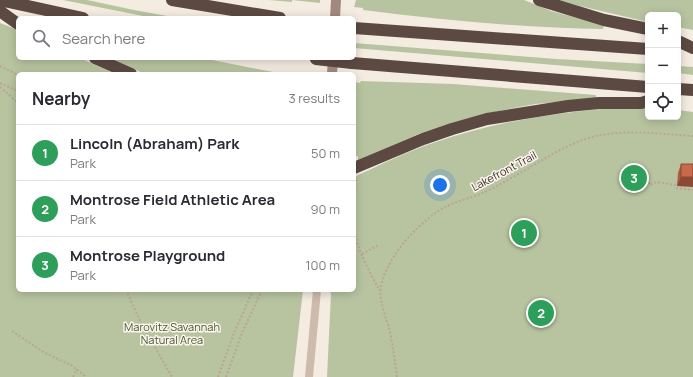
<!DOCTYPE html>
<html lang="en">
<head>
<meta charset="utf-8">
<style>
	:root { --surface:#fff; --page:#f2f2f3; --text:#2b2b33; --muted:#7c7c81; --line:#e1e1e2; --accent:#d93025 }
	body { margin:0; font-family:Manrope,sans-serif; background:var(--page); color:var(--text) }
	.controls { position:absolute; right:12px; top:12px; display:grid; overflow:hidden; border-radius:6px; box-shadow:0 2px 10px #0003 }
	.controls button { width:36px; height:36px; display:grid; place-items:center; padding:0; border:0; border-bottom:1px solid var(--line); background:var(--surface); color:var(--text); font:20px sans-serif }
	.you { position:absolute; left:440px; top:185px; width:14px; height:14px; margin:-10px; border:3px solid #fff; border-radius:50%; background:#1a73e8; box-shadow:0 0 0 6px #1a73e833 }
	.badge { display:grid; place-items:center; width:26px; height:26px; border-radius:50%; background:var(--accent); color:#fff; font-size:13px; font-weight:700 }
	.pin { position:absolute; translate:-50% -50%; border:2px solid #fff; box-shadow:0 1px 4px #0006 }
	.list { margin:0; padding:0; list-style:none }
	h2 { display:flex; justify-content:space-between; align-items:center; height:52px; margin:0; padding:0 16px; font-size:17px }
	h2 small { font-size:13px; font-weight:400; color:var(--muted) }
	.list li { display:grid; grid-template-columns:26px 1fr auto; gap:12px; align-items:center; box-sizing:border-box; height:56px; padding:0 16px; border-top:1px solid var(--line) }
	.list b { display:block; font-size:15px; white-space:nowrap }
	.list p { margin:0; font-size:13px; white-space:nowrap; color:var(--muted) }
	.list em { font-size:13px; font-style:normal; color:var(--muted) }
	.icon { flex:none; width:22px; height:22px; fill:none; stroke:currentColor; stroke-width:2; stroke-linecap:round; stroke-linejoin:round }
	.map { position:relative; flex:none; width:693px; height:377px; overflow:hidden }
	.search { position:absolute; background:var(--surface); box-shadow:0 2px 10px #0003; left:16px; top:16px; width:340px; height:44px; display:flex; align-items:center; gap:10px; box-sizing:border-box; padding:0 14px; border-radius:6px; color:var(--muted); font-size:15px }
	.panel { position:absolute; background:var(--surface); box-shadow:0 2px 10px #0003; left:16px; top:72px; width:340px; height:220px; border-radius:6px }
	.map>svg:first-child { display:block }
</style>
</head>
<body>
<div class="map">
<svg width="693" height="377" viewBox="0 0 693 377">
	<rect width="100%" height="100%" fill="#f4ebe1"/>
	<path fill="#b8c4a0" d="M63,0H87L134,10L178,18H153Z
		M269,0H320V3L292,0V2Z
		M356,0H524L551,11L604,25L603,29C522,28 443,20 363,10V8L354,7Z
		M559,0H693V30L678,27V15H648V22L580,6Z
		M0,23L18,30V58H80L115,74H18V290H303L293,377H0Z
		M354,43L557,59L648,64V73L354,48Z
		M110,58H207L212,60L283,74H145Z
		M678,66L693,67V75L678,73Z
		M361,81L453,84L596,95V99L535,104L489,113L445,125L421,133L358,160V156H354V82L360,83Z
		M612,108H648V117H678V110L693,112V377H327L331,294L329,290H354V177C380,165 406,152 433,143C491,123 551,113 612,108Z"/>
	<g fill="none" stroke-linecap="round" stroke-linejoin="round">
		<path stroke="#b9a596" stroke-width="2" stroke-dasharray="2 2" stroke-linecap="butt" d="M0,66L18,75
			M0,83L18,91
			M0,87L18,103
			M356,179C355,195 353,212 354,228C356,248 370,273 380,291
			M649,182L650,185L657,182L676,185
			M676,188L693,190
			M362,254L379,245
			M126,290L142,325L172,377
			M12,331L45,353L71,365L86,377
			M73,377L77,369
			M218,377L234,333L253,290
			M226,377L242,333L262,290
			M397,377C395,362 393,347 390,332C386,316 377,298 382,282C390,253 420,221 445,207C456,201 468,199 480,194C493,189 505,181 517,175C543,160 567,143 596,136C627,129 661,134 693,136"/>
		<path stroke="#cdbbac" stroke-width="8" d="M309,377L317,290"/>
		<path stroke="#a18a7d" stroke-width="10" d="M335,18L336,0
			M332,74L333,58"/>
		<path stroke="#5c4a42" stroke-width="12" d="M0,0L83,18
			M172,0L280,18
			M539,0L604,20L648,29
			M0,11L18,24
			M354,28L648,49
			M678,41L693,48
			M95,58L131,74
			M352,63L648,87
			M678,89L693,90
			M354,168L423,139L452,129L487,119L568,106L599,103H641L648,101"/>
		<path stroke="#5c4a42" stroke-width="12" d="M316,59L352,63"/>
	</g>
	<path fill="#ac5a40" d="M681,164H693L677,186L678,173Z"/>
	<path fill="#8c4a34" d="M681,177H693V187L677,186Z"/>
	<path fill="#c8694b" stroke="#8c4a34" d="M681,164H693V177H681Z"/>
	<g text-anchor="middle" stroke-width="3" stroke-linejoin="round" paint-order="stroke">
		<g font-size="11" fill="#3b302b" stroke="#fbf5ee">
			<text transform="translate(504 171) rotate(-28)" y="4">Lakefront Trail</text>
		</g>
		<g font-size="11" fill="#4a5a2e" stroke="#fbf5ee">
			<text x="172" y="331">Marovitz Savannah<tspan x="172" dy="13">Natural Area</tspan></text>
		</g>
	</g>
</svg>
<div class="controls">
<button>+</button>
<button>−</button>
<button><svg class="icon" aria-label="locate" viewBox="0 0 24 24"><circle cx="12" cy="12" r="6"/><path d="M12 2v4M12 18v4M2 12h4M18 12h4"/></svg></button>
</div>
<div class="you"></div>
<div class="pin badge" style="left:524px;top:233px;background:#2e9e5b">1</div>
<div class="pin badge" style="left:541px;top:313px;background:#2e9e5b">2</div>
<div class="pin badge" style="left:634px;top:178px;background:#2e9e5b">3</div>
<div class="search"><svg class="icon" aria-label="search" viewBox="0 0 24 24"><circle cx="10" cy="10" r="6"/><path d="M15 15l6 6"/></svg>Search here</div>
<section class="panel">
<h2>Nearby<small>3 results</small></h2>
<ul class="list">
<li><span class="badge" style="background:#2e9e5b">1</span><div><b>Lincoln (Abraham) Park</b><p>Park</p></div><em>50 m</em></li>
<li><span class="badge" style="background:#2e9e5b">2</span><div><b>Montrose Field Athletic Area</b><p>Park</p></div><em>90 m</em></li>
<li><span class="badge" style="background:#2e9e5b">3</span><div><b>Montrose Playground</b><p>Park</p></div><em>100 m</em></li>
</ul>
</section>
</div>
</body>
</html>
